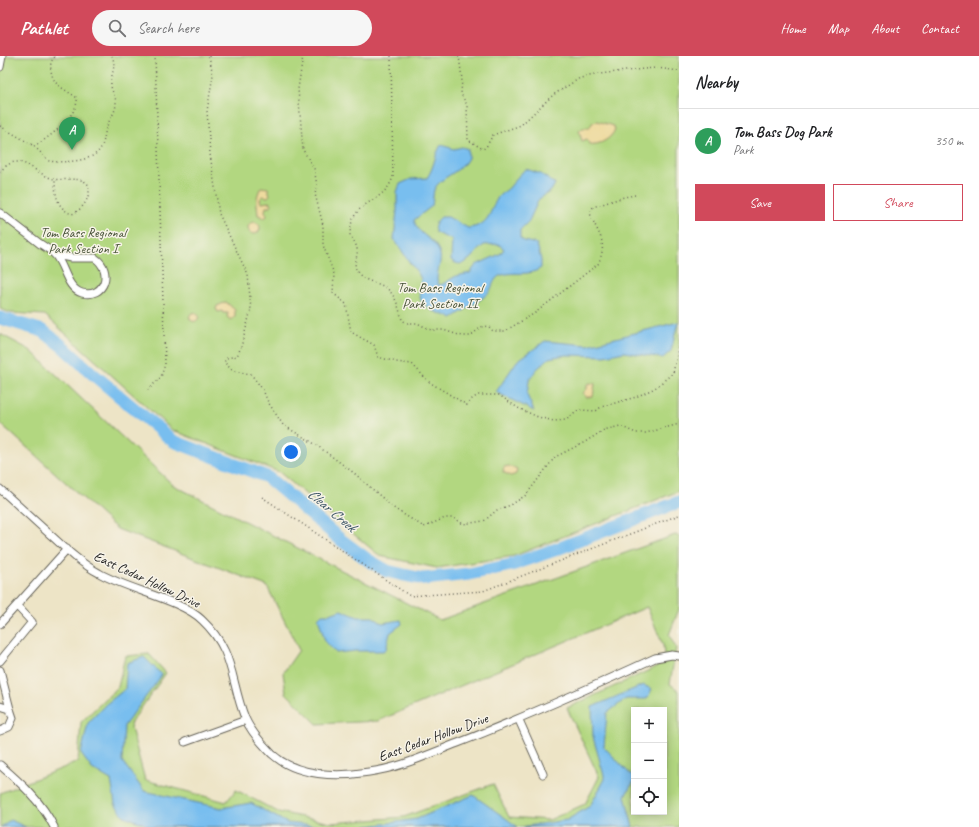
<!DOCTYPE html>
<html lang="en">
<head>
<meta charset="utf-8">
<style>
	:root { --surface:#fff; --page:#f6f6f6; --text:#202124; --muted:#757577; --line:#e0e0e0; --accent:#d1495b }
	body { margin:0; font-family:Caveat,sans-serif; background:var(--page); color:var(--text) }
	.controls { position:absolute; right:12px; bottom:12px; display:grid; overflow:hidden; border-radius:0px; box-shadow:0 2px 10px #0003 }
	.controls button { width:36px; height:36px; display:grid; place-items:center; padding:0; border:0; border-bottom:1px solid var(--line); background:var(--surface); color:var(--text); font:20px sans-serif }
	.you { position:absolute; left:291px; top:396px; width:14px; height:14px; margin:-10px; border:3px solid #fff; border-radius:50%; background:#1a73e8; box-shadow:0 0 0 6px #1a73e833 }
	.badge { display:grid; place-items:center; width:26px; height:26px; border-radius:50%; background:var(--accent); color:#fff; font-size:13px; font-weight:700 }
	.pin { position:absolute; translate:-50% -33px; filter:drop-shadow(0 1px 2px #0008) }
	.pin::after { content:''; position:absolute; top:21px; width:14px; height:12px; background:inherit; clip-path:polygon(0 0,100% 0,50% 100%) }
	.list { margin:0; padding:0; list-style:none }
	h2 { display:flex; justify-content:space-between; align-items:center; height:52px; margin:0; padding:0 16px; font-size:17px }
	h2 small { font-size:13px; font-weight:400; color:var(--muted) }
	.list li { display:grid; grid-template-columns:26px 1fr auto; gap:12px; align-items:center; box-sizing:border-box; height:64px; padding:0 16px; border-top:1px solid var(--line) }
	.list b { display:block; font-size:15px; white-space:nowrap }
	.list p { margin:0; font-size:13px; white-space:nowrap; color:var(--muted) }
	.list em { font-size:13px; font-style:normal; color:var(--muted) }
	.actions { display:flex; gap:8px; padding:12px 16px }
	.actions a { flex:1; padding:9px 0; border:1px solid var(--accent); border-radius:0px; text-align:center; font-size:14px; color:var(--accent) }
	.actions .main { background:var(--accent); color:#fff }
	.icon { flex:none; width:22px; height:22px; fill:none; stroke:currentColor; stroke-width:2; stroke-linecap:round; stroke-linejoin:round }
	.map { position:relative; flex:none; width:679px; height:771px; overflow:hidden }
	header { display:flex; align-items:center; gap:24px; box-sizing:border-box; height:56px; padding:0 20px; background:var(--accent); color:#fff }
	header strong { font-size:19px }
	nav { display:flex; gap:22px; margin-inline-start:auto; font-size:14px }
	.search { width:280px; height:36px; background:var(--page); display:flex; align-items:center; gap:10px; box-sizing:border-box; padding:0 14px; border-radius:22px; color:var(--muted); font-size:15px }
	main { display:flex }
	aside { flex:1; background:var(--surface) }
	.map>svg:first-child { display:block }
</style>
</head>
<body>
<header>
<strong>Pathlet</strong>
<div class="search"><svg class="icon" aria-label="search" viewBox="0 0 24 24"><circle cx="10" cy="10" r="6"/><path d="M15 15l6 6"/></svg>Search here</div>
<nav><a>Home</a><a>Map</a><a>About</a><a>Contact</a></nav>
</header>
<main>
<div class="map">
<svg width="679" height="771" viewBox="0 0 679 771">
	<rect width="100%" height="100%" fill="#f7f3e8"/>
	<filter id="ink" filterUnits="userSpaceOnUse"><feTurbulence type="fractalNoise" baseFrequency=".025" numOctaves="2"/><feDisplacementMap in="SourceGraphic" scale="8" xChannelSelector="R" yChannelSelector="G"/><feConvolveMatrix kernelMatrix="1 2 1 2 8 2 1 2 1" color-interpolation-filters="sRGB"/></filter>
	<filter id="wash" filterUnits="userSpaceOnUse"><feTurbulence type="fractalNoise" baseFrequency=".012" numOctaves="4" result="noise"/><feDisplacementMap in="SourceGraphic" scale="16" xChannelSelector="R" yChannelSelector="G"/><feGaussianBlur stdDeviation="0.9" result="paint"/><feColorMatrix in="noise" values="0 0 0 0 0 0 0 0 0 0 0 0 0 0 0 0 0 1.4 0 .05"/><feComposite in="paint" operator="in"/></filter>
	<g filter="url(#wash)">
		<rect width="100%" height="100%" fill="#ede4c6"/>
		<path fill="#b2d780" stroke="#677a4e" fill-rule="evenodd" d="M0,0H679V435L514,500L437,512L380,500L279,416L172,374L45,259L11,257L0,253Z
			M0,278L30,294L173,429L440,564L675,479L679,480V553L669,579L676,592L670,628L679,635V771H0V737L78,706L81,666L118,631L125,600L149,598L166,617L130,668L145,724L226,746L236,734L278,756L331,767L404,761L493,728L509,761L549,764L585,748L599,721L567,652L665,607L663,589L647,551L378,665L317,668L286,637L283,617L299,594L267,530L117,473L0,367ZM634,654H664V756H634Z"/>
		<path fill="#eeda9e" stroke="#857b5d" d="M597,65L613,70L615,73C612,83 598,90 589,88L587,83L582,85L579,75L583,72H589L593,66Z
			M261,131L268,132L270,139L268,141L262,140L260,144L262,147L269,146L272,148L270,151H266L265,155L267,160L265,162L258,159C257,147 255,142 261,131Z
			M248 172a6 6 0 1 1 12 0a6 6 0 1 1-12 0Z
			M226,246L235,254V261L231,264L227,261L228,257H223L222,255L218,256L216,253L217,250Z
			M189.5 261a4.5 4.5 0 1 1 9 0a4.5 4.5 0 1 1-9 0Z
			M590,327L595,328L593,340L586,341L583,337L587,333V328Z
			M509,410L517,414L516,418L511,420L503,416L504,411Z"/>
		<path fill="#78beef" stroke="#4a6d86" d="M441,89L454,93L462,91L468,93V102C461,117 440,120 434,134C433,138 433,145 432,150L414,164C417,179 434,182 439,195C444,206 434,217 438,228L441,229L456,220L470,217L476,209L500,198L504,193L498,188L484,189C474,196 465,216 451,204L452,184L436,177C432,170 436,166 441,161H448L468,172C489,170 489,157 497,143C500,137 505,136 509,132C515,125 518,119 526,113L541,118L555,128L551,135L539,143L529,165L520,174V182L524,185L537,188L541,204V212C529,221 515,215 502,219C494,221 493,229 490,235C486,241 459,258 452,262L431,254L421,245L419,236L421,223L418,217L410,207L394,183L397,154V136L400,128L411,123L427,122C435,110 434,100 441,89Z
			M678,266L671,295L663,302L624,296L605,300L566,299L549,302L536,314L529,325L527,339L534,355L496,336L517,305L545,285L588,289Z
			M341,554L358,561H373L382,567L401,564L402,568L390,577L386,593L383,595H355L336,597L325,585L318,562L322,558H330Z
			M144,601L162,619L124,670L122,705L144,735L221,752L251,747L287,767L327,771H152L124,760L115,748L111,724L92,713L81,698L88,667L105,649L125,633L127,607Z
			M643,629L652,633L647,643H626L607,657L604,691L634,722V725L625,740L633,771H520L567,764L590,750L605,723L593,681L592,651Z
			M473,739L518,771H362L417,763Z
			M10,764L26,771H1Z"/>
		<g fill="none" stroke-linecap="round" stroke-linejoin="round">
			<path stroke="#78beef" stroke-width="13" d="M0,262L43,275L61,289L94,319L173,385L267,421L341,484L368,504L387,515L404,519L423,523L469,518L511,509L557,493L679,446"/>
		</g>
	</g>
	<g filter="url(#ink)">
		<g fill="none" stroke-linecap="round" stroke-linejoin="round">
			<defs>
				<path id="minor" d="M0,11L2,0
					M0,157C13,167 26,177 39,187C45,191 52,195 56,200C65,211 67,233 82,237C104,243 114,215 95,202H71L56,199
					M0,433C18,449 36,466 54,482C68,495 82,508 99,517C126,533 182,544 202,564C235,595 230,624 245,662C251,676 262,688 272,698C297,721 338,721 369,716C400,712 429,698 458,687C525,661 590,632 655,602L672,599L679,600
					M0,568L67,493
					M0,605L32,566L17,550
					M0,614L10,653
					M0,650L10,653L13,662L9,671L0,675
					M519,664L543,718
					M185,686L246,664
					M0,709C22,728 41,745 54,771"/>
			</defs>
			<use href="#minor" stroke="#656258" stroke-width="9"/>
			<path stroke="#656258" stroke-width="1.5" stroke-dasharray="1 3" stroke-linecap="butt" d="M209,0L213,19L207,55L210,98L219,158L248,219L251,254L241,291L237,300L227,302L224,306L233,315L251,318L263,334L268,346L283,369L315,388L354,417L395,453L424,471L445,462H454L463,468L484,465L497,454L511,449L526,439L555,401L585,386L604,374L620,370L636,377H646L679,368
				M303,0L298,33L303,94L314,112L317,130L315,138L323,169V189L334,218L333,237L346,248L351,276L374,289L378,301L396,306L412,308L429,326L467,349L472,343L478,339H499L518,352L538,361L554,365L566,364L579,354L596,355L601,351L636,341L655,332L673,317L679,289
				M391,0L393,121C383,151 350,141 350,180C366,198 349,204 358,217C364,225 375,226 383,230C395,236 399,252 402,264L407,267H417L431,274H443L462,280H470L483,270L489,271L493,275H505L535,257L598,208C609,184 597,178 590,157L593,151L624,141L635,139
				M459,0L462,23L461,38L467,49L468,84L483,93L486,91L493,79L521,69L553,39L580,22L599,18L644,13L657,12L679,15
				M0,70L34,90L49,105C62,107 93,106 100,93C105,86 104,77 107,70C110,62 116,56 116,47C116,41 112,36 111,30C110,19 117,11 112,0
				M34,90C48,83 79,59 77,42C66,33 53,31 51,14C50,8 51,4 56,0
				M0,116C20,92 33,118 54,123C64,126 98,115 87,143C84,150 79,155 72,158C57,153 55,138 55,124
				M148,334L161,321L165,308L155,0
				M262,441L410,540L483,535L679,459"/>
			<use href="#minor" stroke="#fff" stroke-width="7"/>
		</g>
	</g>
	<g text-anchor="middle" stroke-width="3" stroke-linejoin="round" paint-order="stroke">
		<g font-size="14" fill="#49543a" stroke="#f7f3e8">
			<text x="83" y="181">Tom Bass Regional<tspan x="83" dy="16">Park Section I</tspan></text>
			<text x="440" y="236">Tom Bass Regional<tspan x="440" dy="16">Park Section II</tspan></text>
		</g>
		<g font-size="14" fill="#1c1c1c" stroke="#f7f3e8">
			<text transform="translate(147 523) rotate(25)" y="5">East Cedar Hollow Drive</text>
			<text transform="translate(433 681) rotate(-20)" y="5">East Cedar Hollow Drive</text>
		</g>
		<g font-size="15" font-style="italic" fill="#3c5566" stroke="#f7f3e8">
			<text transform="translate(332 454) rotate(40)" y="5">Clear Creek</text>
		</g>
	</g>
</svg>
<div class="controls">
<button>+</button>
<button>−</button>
<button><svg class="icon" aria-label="locate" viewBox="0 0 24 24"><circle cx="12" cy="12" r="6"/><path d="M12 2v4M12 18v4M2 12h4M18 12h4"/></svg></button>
</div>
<div class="you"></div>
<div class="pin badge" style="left:72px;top:94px;background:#2e9e5b">A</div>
</div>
<aside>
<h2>Nearby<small></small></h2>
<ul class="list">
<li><span class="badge" style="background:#2e9e5b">A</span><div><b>Tom Bass Dog Park</b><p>Park</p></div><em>350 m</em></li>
</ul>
<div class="actions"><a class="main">Save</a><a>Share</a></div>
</aside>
</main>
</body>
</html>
